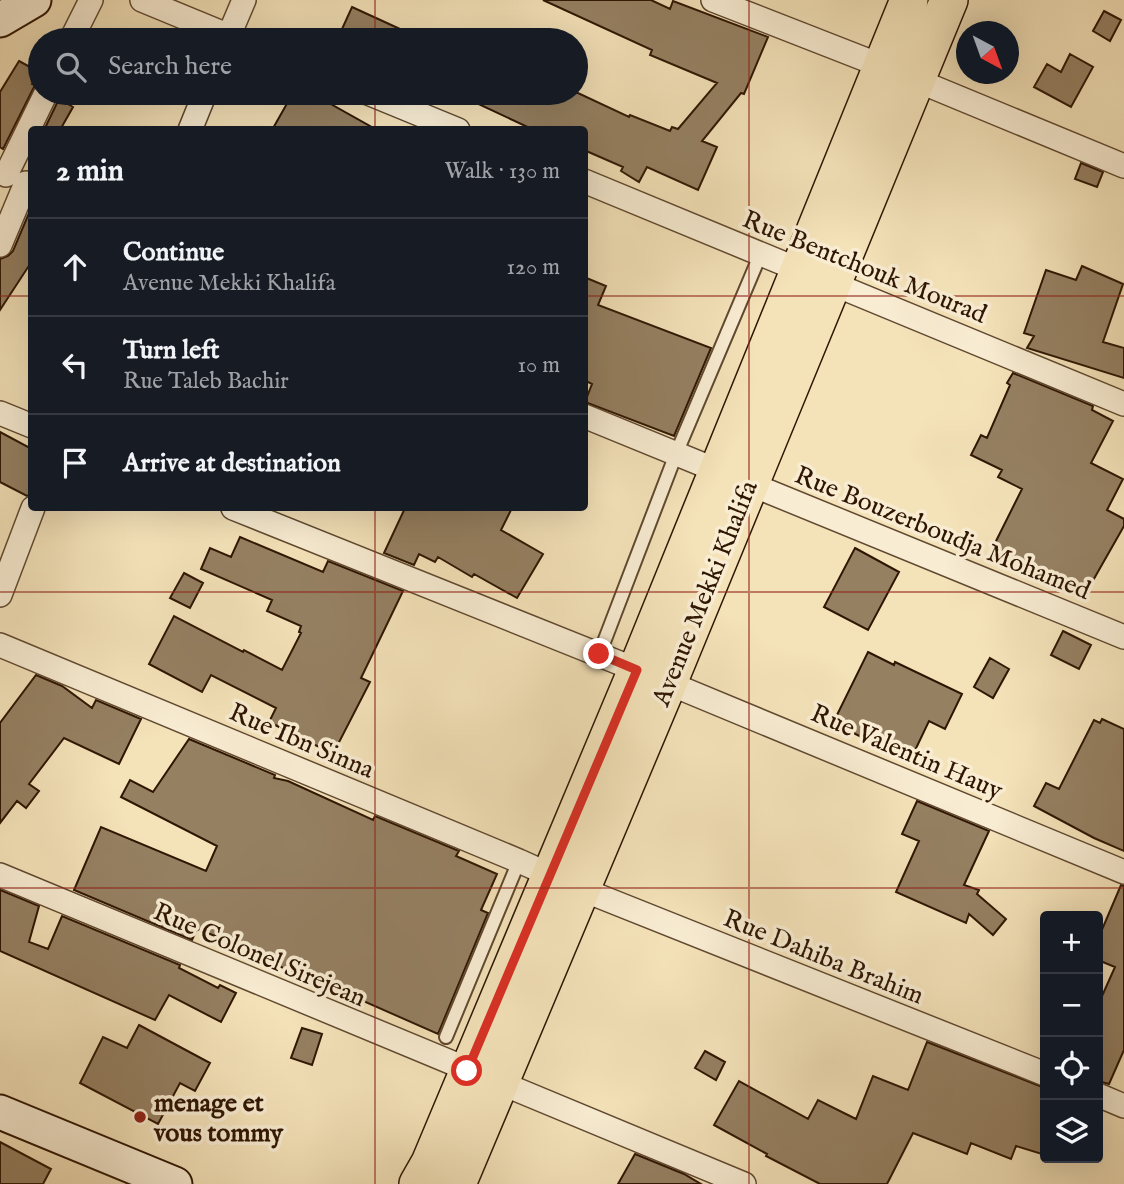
<!DOCTYPE html>
<html lang="en">
<head>
<meta charset="utf-8">
<style>
	:root { --surface:#171b24; --page:#20242c; --text:#f1f3f6; --muted:#9ea1a6; --line:#363941 }
	body { margin:0; font-family:"IM FELL English",serif; background:var(--page); color:var(--text) }
	.controls { position:absolute; right:21px; bottom:21px; display:grid; overflow:hidden; border-radius:7px; box-shadow:0 7px 28px #0002 }
	.controls button { width:63px; height:63px; display:grid; place-items:center; padding:0; border:0; border-bottom:2px solid var(--line); background:var(--surface); color:var(--text); font:35px sans-serif }
	.compass { position:absolute; left:956px; top:21px; width:63px; height:63px; border-radius:50%; background:var(--surface); box-shadow:0 7px 28px #0002; rotate:139deg }
	.stop { position:absolute; width:21px; height:21px; margin:-16px; border:5px solid #d93025; border-radius:50%; background:#fff }
	.stop.end { background:#d93025; border-color:#fff; box-shadow:0 2px 7px #0008 }
	.list { margin:0; padding:0; list-style:none }
	h2 { display:flex; justify-content:space-between; align-items:center; height:91px; margin:0; padding:0 28px; font-size:30px }
	h2 small { font-size:23px; font-weight:400; color:var(--muted) }
	.list li { display:grid; grid-template-columns:46px 1fr auto; gap:21px; align-items:center; box-sizing:border-box; height:98px; padding:0 28px; border-top:2px solid var(--line) }
	.list b { display:block; font-size:26px; white-space:nowrap }
	.list p { margin:0; font-size:23px; white-space:nowrap; color:var(--muted) }
	.list em { font-size:23px; font-style:normal; color:var(--muted) }
	.icon { flex:none; width:38px; height:38px; fill:none; stroke:currentColor; stroke-width:2; stroke-linecap:round; stroke-linejoin:round }
	.map { position:relative; flex:none; width:1124px; height:1184px; overflow:hidden }
	.search { position:absolute; background:var(--surface); box-shadow:0 7px 28px #0002; left:28px; top:28px; width:560px; height:77px; display:flex; align-items:center; gap:18px; box-sizing:border-box; padding:0 24px; border-radius:38px; color:var(--muted); font-size:26px }
	.panel { position:absolute; background:var(--surface); box-shadow:0 7px 28px #0002; left:28px; top:126px; width:560px; height:385px; border-radius:7px }
	.map>svg:first-child { display:block }
</style>
</head>
<body>
<div class="map">
<svg width="1124" height="1184" viewBox="0 0 1124 1184">
	<rect width="100%" height="100%" fill="#f4e2b9"/>
	<filter id="stains"><feTurbulence type="fractalNoise" baseFrequency=".00286" numOctaves="4"/><feColorMatrix values="0 0 0 0 .2 0 0 0 0 .09 0 0 0 0 .02 0 0 0 .5 -.17"/></filter>
	<radialGradient id="worn" r=".72"><stop offset=".6" stop-color="#630" stop-opacity="0"/><stop offset="1" stop-color="#630" stop-opacity=".3"/></radialGradient>
	<path fill="#958062" stroke="#2f1603" stroke-width="2" d="M543,0H651L670,9L673,1L768,37L744,94L741,93L702,141L717,147L698,190L647,167L639,182L621,171L623,167L584,150V130H534L455,93H578L629,117L630,115L670,131L672,127L678,129L717,83L650,55L652,50Z
		M352,7L424,40H337Z
		M1104,11L1121,20L1110,41L1093,31Z
		M1070,54L1093,67L1071,107L1034,87L1047,64L1061,72Z
		M19,61L39,72L32,84L35,85L3,149L0,147V92Z
		M293,93H311L377,130H272Z
		M59,99L73,107L60,130H44Z
		M1081,163L1103,172L1097,187L1075,179Z
		M32,206V261L0,310V259L8,256L13,251Z
		M1082,266L1123,284L1103,342L1124,348V378L1027,348L1034,336L1024,333L1046,270L1076,280Z
		M584,277L606,286L598,305L711,348L674,436L585,402L592,384L584,380Z
		M1013,373L1093,406L1092,410L1113,421L1091,463L1123,479L1107,510L1124,519V526L1083,598L1027,565L1026,568L991,551L1022,489L998,477L1002,470L971,455L981,435L987,438L1010,385L1007,383Z
		M0,432L32,449V494L27,496L0,482Z
		M405,508H512L501,530L543,554L517,598L474,574L472,577L438,557L435,562L419,554L414,565L384,553Z
		M240,537L323,572L328,561L403,591L361,678L370,682L333,754L269,722L276,708L211,675L202,692L149,664L174,616L243,652L244,650L282,670L301,633L299,632L301,626L267,611L272,600L201,569L210,548L231,557Z
		M855,548L899,572L868,630L824,607Z
		M184,573L203,583L190,608L170,598Z
		M1063,631L1091,645L1079,669L1051,655Z
		M868,652L894,665L895,662L962,694L945,729L929,721L910,761L833,723Z
		M990,658L1009,669L993,698L974,687Z
		M36,675L62,686L92,708L96,700L141,719L119,764L64,738L29,784L39,791L26,808L17,801L0,823V723Z
		M1102,719L1124,729V851L1094,838L1034,806L1046,783L1059,789L1094,720L1100,723Z
		M189,739L275,775L274,778L288,781L373,820L375,816L459,851L456,856L497,874L481,910L488,913L438,1034L334,988L332,991L310,976L308,980L223,939L197,929L192,940L74,890L101,827L206,871L217,846L121,797L130,780L153,792Z
		M917,801L989,831L964,885L979,890L977,894L1006,919L993,935L969,914L966,923L896,892L919,841L902,834Z
		M1121,885L1124,886V1050L1109,1084L1098,1081V1005L1115,967L1098,960V939Z
		M0,890L39,906L29,942L48,949L62,916L180,965L179,968L218,988L220,985L236,993L221,1022L169,995L155,1020L0,951Z
		M139,1025L210,1063L195,1091L180,1083L158,1124L80,1083L103,1037L127,1048Z
		M302,1028L322,1034L312,1065L291,1058Z
		M927,1042L1045,1088V1155L1016,1146L1011,1159L971,1143L967,1154L913,1133L887,1184H820L766,1156L767,1154L714,1125L739,1081L808,1119L818,1100L856,1119L873,1076L908,1090Z
		M705,1051L725,1062L716,1080L695,1068Z
		M0,1142L51,1169L43,1184H0Z
		M635,1154L684,1174L701,1184H618Z"/>
	<g fill="none" stroke-linecap="round" stroke-linejoin="round">
		<defs>
			<path id="lane" d="M599,655L676,454L761,253
				M446,1037L519,861"/>
			<path id="street" d="M142,0L239,40
				M713,0L882,66L1124,166
				M71,40L91,0
				M227,40L244,0
				M368,93L458,130
				M190,130L205,93
				M6,175L46,93
				M584,181L1124,404
				M0,245L26,183
				M0,413L32,426
				M584,416L1124,637
				M233,508L637,670L1124,872
				M0,595L33,508
				M0,645L519,861L581,889L1045,1074
				M0,875L744,1184
				M1098,1095L1124,1106"/>
			<path id="secondary" d="M0,20L34,0
				M0,1112L175,1184"/>
			<path id="primary" d="M418,1184L430,1163L637,670L909,0
				M457,1184L668,683L949,0"/>
		</defs>
		<use href="#lane" stroke="#604930" stroke-width="16"/>
		<use href="#street" stroke="#604930" stroke-width="26"/>
		<use href="#secondary" stroke="#2f1603" stroke-width="37"/>
		<use href="#primary" stroke="#2f1603" stroke-width="40"/>
		<use href="#lane" stroke="#f8ecd2" stroke-width="12"/>
		<use href="#street" stroke="#f8ecd2" stroke-width="23"/>
		<use href="#secondary" stroke="#f8ecd2" stroke-width="33"/>
		<use href="#primary" stroke="#f4e2b9" stroke-width="37"/>
	</g>
	<g fill="none" stroke-linecap="round" stroke-linejoin="round">
		<path stroke="#d93025" stroke-width="9" d="M467,1071L637,670L599,654"/>
	</g>
	<path fill="none" stroke="#8f2418" stroke-width="2" stroke-opacity="0.55" d="M375,0V40M749,0V1184M375,93V130M0,296H32M584,296H1124M375,508V1184M0,592H1124M0,888H1124"/>
	<circle fill="#8f2418" stroke="#f8ecd2" stroke-width="2.5" cx="140" cy="1117" r="7"/>
	<g text-anchor="middle" stroke-width="7" stroke-linejoin="round" paint-order="stroke">
		<g font-size="26" fill="#2f1603" stroke="#f8ecd2">
			<text transform="translate(865 266) rotate(22)" y="9">Rue Bentchouk Mourad</text>
			<text transform="translate(943 532) rotate(22)" y="9">Rue Bouzerboudja Mohamed</text>
			<text transform="translate(704 593) rotate(-68)" y="9">Avenue Mekki Khalifa</text>
			<text transform="translate(302 740) rotate(23)" y="9">Rue Ibn Sinna</text>
			<text transform="translate(907 751) rotate(23)" y="9">Rue Valentin Hauy</text>
			<text transform="translate(260 954) rotate(23)" y="9">Rue Colonel Sirejean</text>
			<text transform="translate(824 956) rotate(22)" y="9">Rue Dahiba Brahim</text>
		</g>
		<g font-size="26" font-weight="bold" fill="#2f1603" stroke="#f8ecd2" text-anchor="start">
			<text x="154" y="1111">menage et<tspan x="154" dy="30">vous tommy</tspan></text>
		</g>
	</g>
	<rect width="100%" height="100%" filter="url(#stains)"/>
	<rect width="100%" height="100%" fill="url(#worn)"/>
</svg>
<div class="controls">
<button>+</button>
<button>−</button>
<button><svg class="icon" aria-label="locate" viewBox="0 0 24 24"><circle cx="12" cy="12" r="6"/><path d="M12 2v4M12 18v4M2 12h4M18 12h4"/></svg></button>
<button><svg class="icon" aria-label="layers" viewBox="0 0 24 24"><path d="M12 4l9 5-9 5-9-5zM3 14l9 5 9-5"/></svg></button>
</div>
<svg class="compass" viewBox="-18 -18 36 36"><path d="M0-13l5 13h-10z" fill="#e53935"/><path d="M0 13l5-13h-10z" fill="#9ea1a6"/></svg>
<div class="stop" style="left:467px;top:1071px"></div>
<div class="stop end" style="left:599px;top:654px"></div>
<div class="search"><svg class="icon" aria-label="search" viewBox="0 0 24 24"><circle cx="10" cy="10" r="6"/><path d="M15 15l6 6"/></svg>Search here</div>
<section class="panel">
<h2>2 min<small>Walk · 130 m</small></h2>
<ul class="list">
<li><svg class="icon" aria-label="ahead" viewBox="0 0 24 24"><path d="M12 20V5M6 11l6-6 6 6"/></svg><div><b>Continue</b><p>Avenue Mekki Khalifa</p></div><em>120 m</em></li>
<li><svg class="icon" aria-label="left" viewBox="0 0 24 24"><path d="M17 20v-9H6M10 6l-5 5 5 5"/></svg><div><b>Turn left</b><p>Rue Taleb Bachir</p></div><em>10 m</em></li>
<li><svg class="icon" aria-label="arrive" viewBox="0 0 24 24"><path d="M6 21V4h12l-3 4 3 4H6"/></svg><div><b>Arrive at destination</b></div></li>
</ul>
</section>
</div>
</body>
</html>
